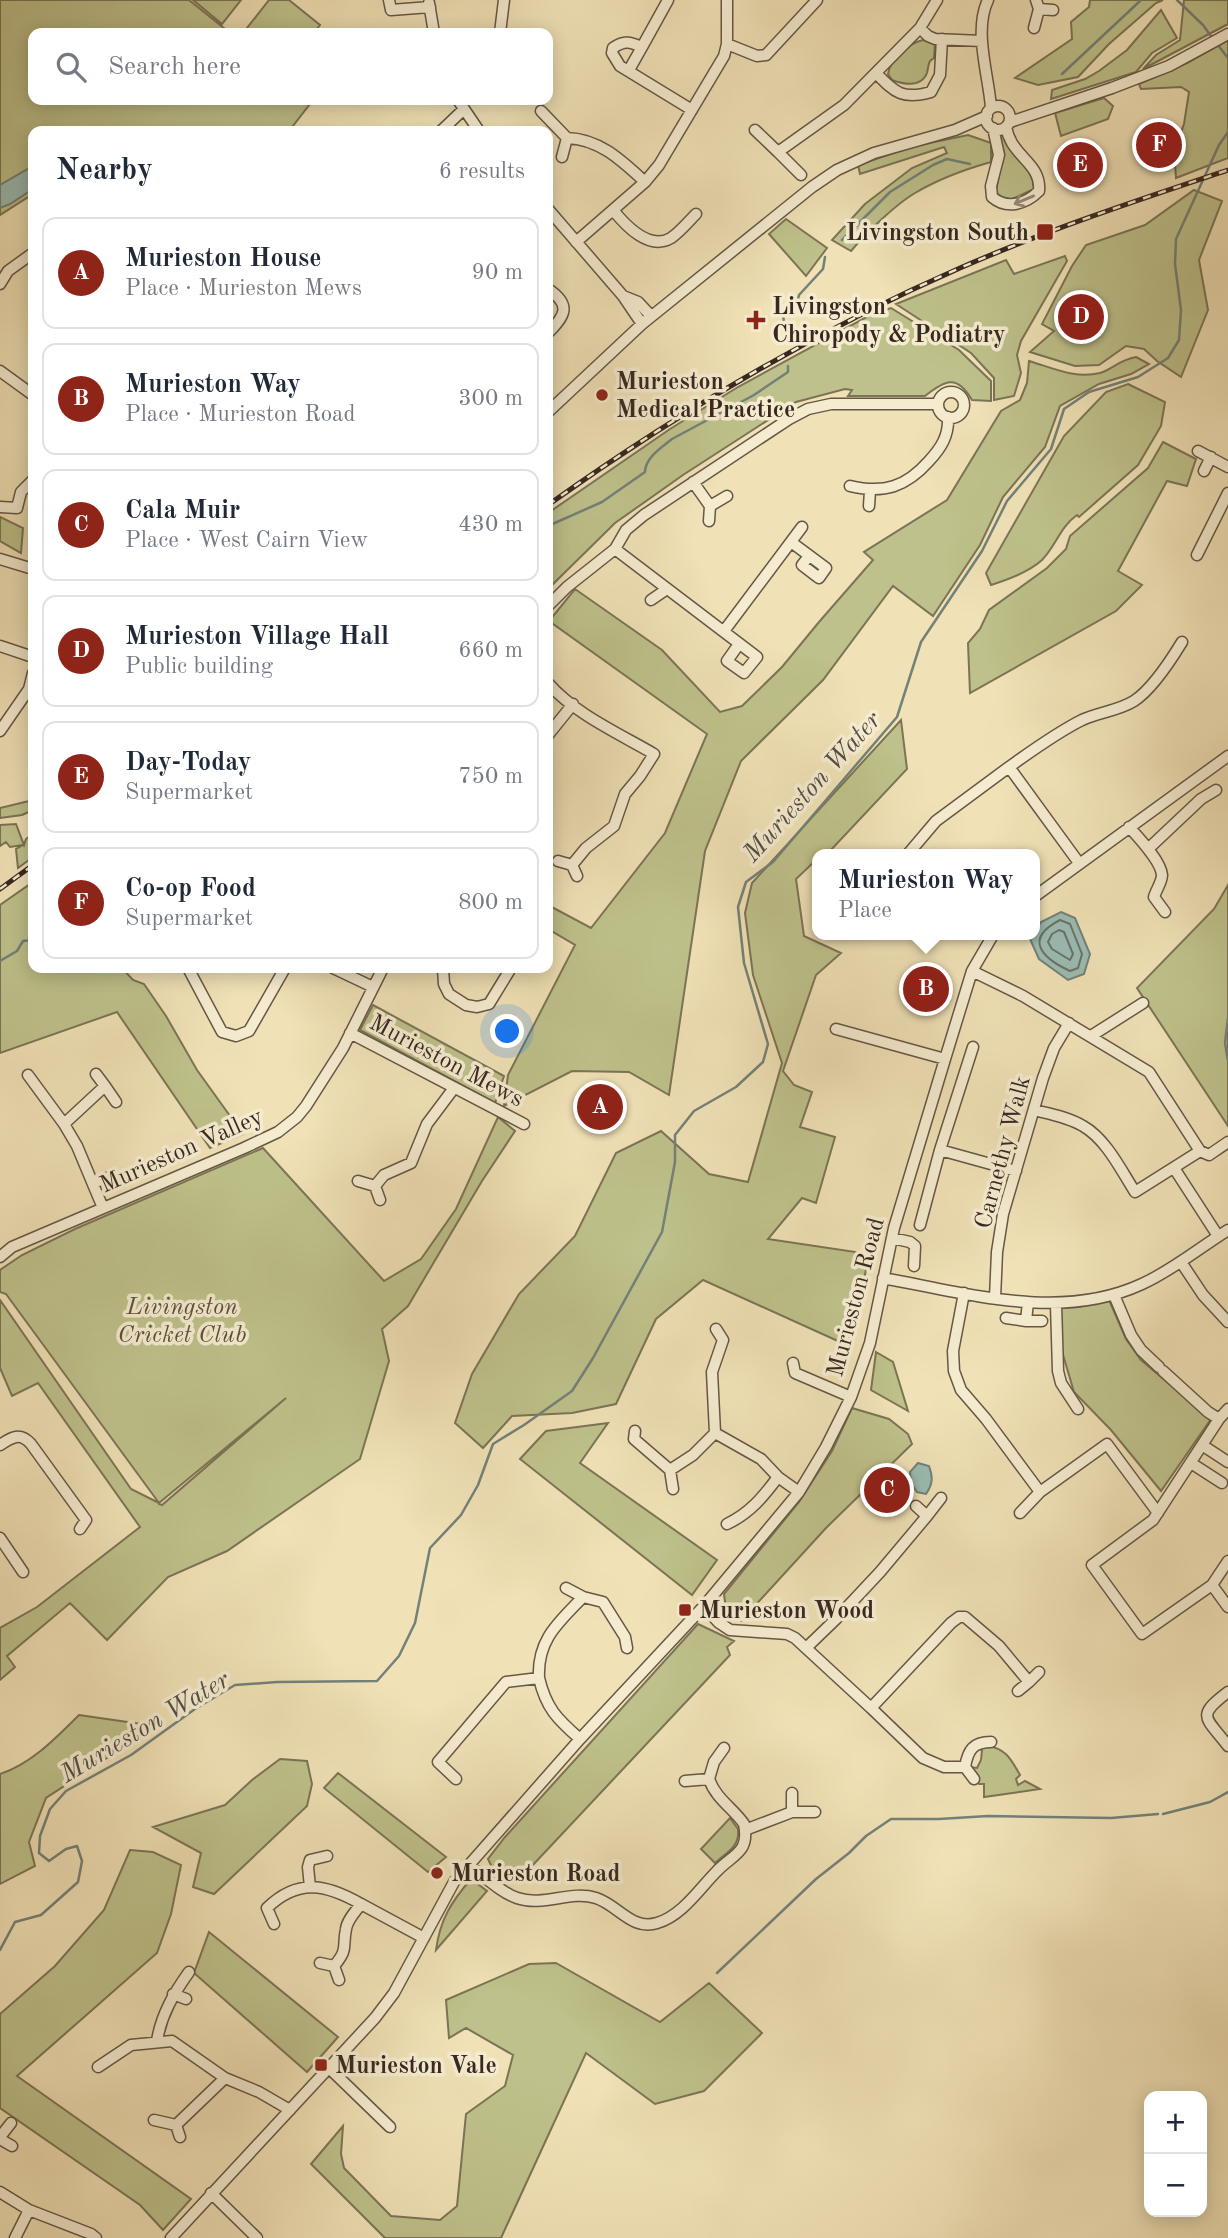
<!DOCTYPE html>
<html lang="en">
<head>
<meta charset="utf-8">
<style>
	:root { --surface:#fff; --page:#f2f2f3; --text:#1f2937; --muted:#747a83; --line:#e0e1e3; --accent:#8f2418 }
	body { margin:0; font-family:"Old Standard TT",serif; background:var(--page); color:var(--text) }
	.controls { position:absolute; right:21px; bottom:21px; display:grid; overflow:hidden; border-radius:14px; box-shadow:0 4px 18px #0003 }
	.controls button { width:63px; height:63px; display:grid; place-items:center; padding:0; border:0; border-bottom:2px solid var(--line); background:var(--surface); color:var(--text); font:35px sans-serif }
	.you { position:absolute; left:508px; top:1032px; width:24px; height:24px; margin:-18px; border:5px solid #fff; border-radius:50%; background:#1a73e8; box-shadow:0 0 0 10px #1a73e833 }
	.badge { display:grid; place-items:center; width:46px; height:46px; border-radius:50%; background:var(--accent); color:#fff; font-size:23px; font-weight:700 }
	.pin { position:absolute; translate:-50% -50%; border:4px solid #fff; box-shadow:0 2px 7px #0006 }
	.popup { position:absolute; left:812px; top:849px; width:228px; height:91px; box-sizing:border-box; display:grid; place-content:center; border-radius:14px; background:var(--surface); filter:drop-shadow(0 2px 5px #0005); font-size:23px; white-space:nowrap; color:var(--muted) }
	.popup b { font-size:26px; color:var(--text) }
	.popup::after { content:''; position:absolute; left:50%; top:100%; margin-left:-14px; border:14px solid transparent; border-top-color:var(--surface) }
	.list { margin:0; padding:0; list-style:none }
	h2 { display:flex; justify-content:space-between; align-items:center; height:91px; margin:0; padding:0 28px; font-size:30px }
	h2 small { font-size:23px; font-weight:400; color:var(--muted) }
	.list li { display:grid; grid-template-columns:46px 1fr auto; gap:21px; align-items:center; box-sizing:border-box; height:112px; margin:0 14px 14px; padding:0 14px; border:2px solid var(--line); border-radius:14px }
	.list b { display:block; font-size:26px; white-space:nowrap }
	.list p { margin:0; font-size:23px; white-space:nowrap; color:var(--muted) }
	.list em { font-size:23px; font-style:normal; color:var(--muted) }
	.icon { flex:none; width:38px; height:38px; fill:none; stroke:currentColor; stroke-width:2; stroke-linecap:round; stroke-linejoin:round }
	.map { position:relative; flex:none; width:1228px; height:2238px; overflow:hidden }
	.search { position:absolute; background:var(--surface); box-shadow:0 4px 18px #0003; left:28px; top:28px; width:525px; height:77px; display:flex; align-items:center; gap:18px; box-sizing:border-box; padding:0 24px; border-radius:14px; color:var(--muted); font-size:26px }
	.panel { position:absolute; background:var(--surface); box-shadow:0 4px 18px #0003; left:28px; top:126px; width:525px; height:847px; border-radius:14px }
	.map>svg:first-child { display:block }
</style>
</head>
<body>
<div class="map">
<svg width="1228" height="2238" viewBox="0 0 1228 2238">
	<rect width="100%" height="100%" fill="#f0e1b6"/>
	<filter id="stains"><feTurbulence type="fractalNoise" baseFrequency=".00286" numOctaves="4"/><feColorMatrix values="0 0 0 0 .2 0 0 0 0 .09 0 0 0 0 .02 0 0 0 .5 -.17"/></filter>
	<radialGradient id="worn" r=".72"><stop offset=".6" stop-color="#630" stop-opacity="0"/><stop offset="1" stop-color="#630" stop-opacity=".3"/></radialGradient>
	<path fill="#bec18b" stroke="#7b7456" stroke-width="2" fill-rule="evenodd" d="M0,0H189L230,33H33V100H313L289,131H33V194L0,215Z
		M193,0H241L222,24Z
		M269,0H289L320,25L314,33H243Z
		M1090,0H1163L1156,3L1109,44L1078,77L1038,85L1015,78L1072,39L1071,22L1089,7Z
		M1184,0H1228V24L1143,69L1156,55L1180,40Z
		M1161,10L1177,38L1152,53L1136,72L1051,99L1052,90L1085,79L1099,71L1127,50Z
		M923,40L935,42L934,58L930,61C928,65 928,69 927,73C921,88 903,84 892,80L888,74C890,59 909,43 923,40Z
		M1228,40V158L1176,178L1174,151L1184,124L1189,92L1181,87L1141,89L1139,84L1187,63Z
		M1104,98L1113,106L1108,119L1061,136L1055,113Z
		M1005,134L1035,182L1034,189L1010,200L1001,199L996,191L999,175L998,136Z
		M968,135L991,143V162C966,169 937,180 915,193C896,204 865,234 851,251L832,240L865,204L912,168L947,153L944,147L860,174L858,165L915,146Z
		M1194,190L1222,201L1199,260L1208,310L1181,377L1157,361L1144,349L1126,346L1099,365L1075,366L1030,352L1054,331L1042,324L1072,266L1086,245L1145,225Z
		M786,219L827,248L806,276L769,234Z
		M1065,256L1067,261L1021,341L1017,355L1021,373L1014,396L994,400V378L971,353L896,304L1006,260L1014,274Z
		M891,308L959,350L991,381V401L972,400C957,374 945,380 925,396H848L852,390L845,389L796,402L683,475L615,523L548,589V513L670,429L738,387L874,313Z
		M1136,357L1149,364L1131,374L1099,384L1060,406L1045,447L1003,497L980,545L933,616L893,586L823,680L741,761L705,851L669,1095L629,1072L572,1071L504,1106L508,1075L575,945L548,929V905L591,928L665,833L707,734L549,621L575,589L662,650L720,712L742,706L782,667L819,622L873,560L864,552L947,500L1001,411L1020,400L1027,383L1029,361C1053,368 1075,379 1100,373C1113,369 1119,360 1136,357Z
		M1128,384L1165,402L1161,426L1138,465L1079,517L1077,515C1060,527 1056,546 1042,560C1029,572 1007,580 991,585L986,573L1064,436L1106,392Z
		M1163,442L1196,459L1187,486L1167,481L1118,571L1142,585L1116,611L970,693L968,643L980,629L989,610L1047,568L1066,549L1070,536L1148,468Z
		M0,517L23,528L21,553L0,541Z
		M901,720L907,769L830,851L825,854H818L817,859L796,879L804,936L841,953L816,975L783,1071L794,1085L812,1092L800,1127L835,1137L816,1203L802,1198L768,1239L869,1254L851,1347L703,1280L656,1319L616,1404L572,1413L512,1416L483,1448L455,1423L472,1374L519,1294L575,1236L616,1153L661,1131L709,1174L748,1182L782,1063L753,975L745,913L752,883Z
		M33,800V810L22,815L0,818V808Z
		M16,824L24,845L26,839L33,834V857L18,868L16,849L23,845L10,847L6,842L0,846V825Z
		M33,882V968H122L133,980L144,984L166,1016L197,1070L243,1134L210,1148L117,1012L0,1053V905Z
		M1228,885V1126L1137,988L1214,909Z
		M373,1005L504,1076L495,1103L360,1030Z
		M498,1117L515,1131L482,1181L408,1306L382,1329L389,1361L360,1459L227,1551L168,1577L107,1640L70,1603L7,1656L15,1667L0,1680V1628L37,1607L140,1527L38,1383L12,1396L0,1368V1300L131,1489L159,1503L6,1294L0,1292V1270L22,1255L75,1229L263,1148L384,1281L421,1259L456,1209ZM286,1398L162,1505L159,1504V1503Z
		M1109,1300L1126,1339L1141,1360L1211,1419L1161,1491L1111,1430L1074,1392L1061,1348L1059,1308L1078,1307Z
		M876,1352L893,1362L908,1411L871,1390Z
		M852,1408L889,1419L908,1434L912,1444L826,1528L741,1621L726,1609L724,1594L799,1502L832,1451Z
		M608,1423L580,1463L717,1560L692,1595L520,1459L546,1431Z
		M698,1624L734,1641L727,1647L730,1655L516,1883L495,1874L488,1859L505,1837Z
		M79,1715L148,1725L107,1758L46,1798L29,1842L35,1866L0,1884V1774C31,1764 56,1738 79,1715Z
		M985,1745C1006,1749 1010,1757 1020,1775L1016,1779L1018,1785L1025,1781L1040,1789L984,1797V1784H979L975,1780L970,1767L977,1768L981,1760L982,1750L975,1747Z
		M280,1759L307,1761L312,1784L307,1806L214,1894L193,1887L201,1853L153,1827L225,1805L252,1780Z
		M338,1773L446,1857L428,1872L324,1788Z
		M730,1818L738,1829C740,1847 727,1852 715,1863L701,1849Z
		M130,1850L153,1852L181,1865L171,1914L157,1953L17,2076L191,2199L163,2230L140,2205L0,2108V2014L55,1966L104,1910Z
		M471,1879L487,1891L436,1950C440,1920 451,1902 471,1879Z
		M209,1932L338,2037L307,2072L194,1973Z
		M556,1963L660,2022L709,1983L762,2033L704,2091L655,2104L586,2053L501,2238H385L311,2164L343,2126L341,2154L344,2168L391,2216L440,2220L457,2206L466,2114L505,2086L513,2055L466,2028L449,2038L446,2000L529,1964Z"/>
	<path fill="#9bbcb3" stroke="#738179" stroke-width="2" d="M33,166V189L10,204L0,208V185Z
		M1061,912L1075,918L1090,954L1084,974L1068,980L1039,959L1030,939L1041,922Z
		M918,1463L929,1466C933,1477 933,1484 926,1494L917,1492L911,1483L910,1472Z"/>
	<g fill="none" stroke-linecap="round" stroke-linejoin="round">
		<path stroke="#6a726a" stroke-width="2" d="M1060,920L1070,924L1082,954L1078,968L1070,971C1042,958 1023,939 1060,920Z
			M1059,930L1064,932L1073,954L1070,960L1052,949L1048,942L1052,934Z"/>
		<path stroke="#738179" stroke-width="2.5" d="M1177,0L1203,25L1213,39
			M1217,44L1228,58
			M1062,74L1141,0
			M842,240L890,192L933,165L947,159L970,164
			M785,327L783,316L796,308L799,295L823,269L825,257
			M548,526L602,502L645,472C645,458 662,447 672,439L754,395L788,372V366
			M0,961L17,951L23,941L33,940
			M1228,1018L1225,1043L1228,1061
			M1163,1814L1210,1802L1228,1792
			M0,1950L15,1922L41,1915L78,1882L82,1861L77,1846L66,1849L49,1861L39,1853L40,1836L50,1809L66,1791L131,1755L195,1709L235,1685L277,1682L377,1681L399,1656L415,1623L430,1548L461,1515L478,1485L493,1444L524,1425L572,1391L593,1358L662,1232L675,1162V1135L694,1111L736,1087L763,1062L768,1044L744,963L738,907L746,882L773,862L897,717L921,642L982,551L1007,501L1051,449L1064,409L1089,392L1138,377L1168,358L1179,340L1181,310L1175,264L1176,239L1219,145L1228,132
			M717,1973L816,1879L849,1853L866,1836L891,1819H939L988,1816L1111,1818L1158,1814"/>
		<defs>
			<path id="minor" d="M389,0L391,10L430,7
				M668,0L642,47C630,42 625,40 613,48L612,53L620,66L692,110
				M988,0C973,31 989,76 991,108
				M429,3L434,33
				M1039,9L1053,10
				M920,28L937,0
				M1034,28L1039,9L1036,0
				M500,33L504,0
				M727,44L757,56L766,55L817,0
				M629,70L642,47
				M876,73C895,93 903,100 931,92L940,75L942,39
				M458,100L479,131
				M986 118a12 12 0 1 1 24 0a12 12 0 1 1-24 0Z
				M541,111L567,138
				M1010,122L1112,88L1169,66L1228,34
				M993,128L999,155L991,186L992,197C1007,210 1026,204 1039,191C1041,168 1022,160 1012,143C1009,138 1007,132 1006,127
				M755,130L778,152
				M441,131L463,110
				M562,157L567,138C600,139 622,161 645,182
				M801,175L778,152L844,105L920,28L928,36L935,39L982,41
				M548,209L623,296L642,324
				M613,210C626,226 649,251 671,238C680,232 688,222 696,214
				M576,242L645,182L659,165L724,56L727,44V0
				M0,284L8,271L33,253
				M548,289C572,305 565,316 548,333
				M623,296L638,302L651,316
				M0,371L33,395
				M938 405a13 13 0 1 1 26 0a13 13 0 1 1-26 0Z
				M548,412L642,324L812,187L837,170L874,153L955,130L987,116
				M1198,451L1228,467
				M1204,471L1211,457
				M693,482L710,506L727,496
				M850,486C884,494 906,487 929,461C941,448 949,436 948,417
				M869,506L870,491
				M0,507L17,508L21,492L33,480
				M709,521L710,506
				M791,542L826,568L819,578L802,565L809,556
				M615,549L757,657L744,673L727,661L739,644
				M1197,555L1228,493
				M0,559L33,569
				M651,600L667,589
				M548,606L567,587L615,549L626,530L644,515L789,419L808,409L831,404H938
				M724,631L802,527
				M0,646L33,657
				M548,683C575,714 618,733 654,754L640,776L625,794L614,826L586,848L572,865L577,876
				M0,731L29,689L33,673
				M548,735L573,704
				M1009,767C1033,750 1056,733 1082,720C1099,712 1118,711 1134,701C1151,690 1171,660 1182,642
				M1129,827C1138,837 1161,861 1162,875C1162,882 1156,890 1154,897L1165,912
				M1148,849L1201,799L1216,790
				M908,854L936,821L1009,767L1079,863
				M558,861L572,865
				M1034,897L1228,756
				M188,968L222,1032L236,1036L249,1031L285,968
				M333,968L373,987
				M443,968L444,984L449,994L466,1005L477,1007L489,1004L511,968
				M972,971L1023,996L1149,1072L1200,1151L1209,1155L1228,1142
				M836,1029L945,1059
				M350,1033L524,1124
				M1091,1036L1143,1003
				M973,1047L940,1150L1016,1171
				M96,1074L105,1086
				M28,1075L64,1124L77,1146L103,1208
				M1034,1110C1050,1114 1068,1117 1083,1126C1106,1139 1121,1170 1135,1192L1200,1151
				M64,1124L105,1086L116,1102
				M1174,1168L1218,1236
				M358,1181L375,1186
				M93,1183L106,1178L116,1180L174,1157
				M380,1200L375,1186L384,1175L411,1163L427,1124L454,1088
				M920,1225L940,1150
				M892,1238L910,1242L915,1246L914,1266
				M0,1257L12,1247L244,1148L278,1132L297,1117L306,1106L343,1048L383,968
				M1181,1262L1203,1295L1228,1322
				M883,1278C967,1293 1060,1322 1142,1284C1173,1270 1199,1248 1228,1230
				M964,1293L953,1351L954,1371L961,1390L986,1419L1040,1492L1107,1444L1158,1513
				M1114,1295L1131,1335L1141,1350L1159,1367
				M995,1298L997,1252L1003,1214L1043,1078L1054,1048L1069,1023
				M1028,1302L1026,1321H1042
				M1056,1304L1058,1371L1061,1383L1078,1409
				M1006,1318L1026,1321
				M793,1363L795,1373L851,1397
				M1163,1371L1208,1412L1219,1419
				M1228,1409L1219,1419L1153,1520L1092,1565L1142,1634L1212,1585L1228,1561
				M635,1431L634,1439L670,1470
				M715,1433L761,1459L778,1477
				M0,1445C12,1437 20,1432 31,1444L86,1520L80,1529
				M1202,1445L1228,1462
				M1191,1463L1222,1483
				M673,1489L670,1470L693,1455L715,1433L712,1372L723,1340L716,1329
				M1020,1513L1040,1492
				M927,1516L941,1498
				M727,1524C750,1513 763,1497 778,1477L799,1492
				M0,1538L23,1572
				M1212,1585L1228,1607
				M583,1597L603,1602L625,1637L627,1648
				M704,1606L718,1622L730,1630L787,1634L795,1638L871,1708L951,1623L959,1617H965L999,1646L1029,1682L1018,1691
				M807,1647L836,1619L880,1572L927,1516L916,1506
				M539,1678C537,1640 558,1623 583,1597L566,1588
				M1029,1682L1039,1672
				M1228,1692C1195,1717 1206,1717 1228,1746
				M871,1708L923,1758L944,1767H965C968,1750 973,1742 991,1742
				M965,1767L974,1779
				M456,1779L438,1762L506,1682L539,1678C546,1708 557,1719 580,1739
				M709,1779L714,1762L724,1748
				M792,1812H815
				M745,1830L792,1812V1793
				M469,1865C484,1876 500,1892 517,1898C544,1907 570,1890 596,1898C618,1905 632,1931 657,1923C682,1916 700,1888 717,1871C733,1854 750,1853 744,1824C733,1808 716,1799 709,1779L685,1781
				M310,1887L308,1867L310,1860L327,1856
				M274,1924L267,1908C298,1878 326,1884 361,1904
				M320,1963L334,1966
				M339,1980L334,1966C349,1948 342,1948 346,1929C347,1920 356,1911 361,1904L424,1938
				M173,1994L186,1999
				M157,2041C161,2015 174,1993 189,1972
				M98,2067L131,2045L172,2041L225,2078
				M329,2068L390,2127
				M154,2120L176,2125
				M0,2137L11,2123
				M180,2137L176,2125L225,2078L259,2092L290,2110
				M0,2139L12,2146
				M0,2192L29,2210
				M211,2193L257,2238
				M15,2238L29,2210L91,2234L96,2238
				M171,2238L375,2018L394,1993L454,1882L580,1739L704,1606L799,1492L826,1447L851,1397L870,1343L894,1228L945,1059L972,971L993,935"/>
		</defs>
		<use href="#minor" stroke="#665646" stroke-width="13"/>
		<use href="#minor" stroke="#f5ecd0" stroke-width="10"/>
		<defs>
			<path id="rail" d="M548,505C677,413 814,332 960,268C1047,230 1138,200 1228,170
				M0,889L33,865"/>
		</defs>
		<use href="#rail" stroke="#382821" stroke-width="5"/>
		<use href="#rail" stroke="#f5ecd0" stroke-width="2.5" stroke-dasharray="8" stroke-linecap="butt"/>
	</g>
	<defs><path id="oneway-shaft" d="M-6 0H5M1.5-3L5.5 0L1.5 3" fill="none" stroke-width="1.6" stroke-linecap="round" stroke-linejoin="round" transform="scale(1.75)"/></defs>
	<use stroke="#968a78" href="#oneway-shaft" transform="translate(1024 200) rotate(157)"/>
	<g fill="#8f2418" stroke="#f5ecd0" stroke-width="2.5">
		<rect x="1036" y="223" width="18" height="18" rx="3.5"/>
		<path d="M752.5 309.5h7v7h7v7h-7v7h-7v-7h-7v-7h7z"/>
		<circle cx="602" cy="395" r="7"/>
		<rect x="678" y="1603" width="14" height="14" rx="3.5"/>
		<circle cx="437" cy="1873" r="7"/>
		<rect x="314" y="2058" width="14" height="14" rx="3.5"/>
	</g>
	<g text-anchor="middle" stroke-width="7" stroke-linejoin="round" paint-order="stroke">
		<g font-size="24" font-weight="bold" fill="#382821" stroke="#f5ecd0" text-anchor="start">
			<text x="1029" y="240" text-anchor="end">Livingston South</text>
			<text x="772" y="314">Livingston<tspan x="772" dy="28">Chiropody &amp; Podiatry</tspan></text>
			<text x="616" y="389">Murieston<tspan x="616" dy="28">Medical Practice</tspan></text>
			<text x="699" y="1618">Murieston Wood</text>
			<text x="451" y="1881">Murieston Road</text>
			<text x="335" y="2073">Murieston Vale</text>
		</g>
		<g font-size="24" fill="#382821" stroke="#f5ecd0">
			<text transform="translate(447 1060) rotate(28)" y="8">Murieston Mews</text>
			<text transform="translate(181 1150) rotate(-24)" y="8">Murieston Valley</text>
			<text transform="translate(1002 1152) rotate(-75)" y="8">Carnethy Walk</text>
			<text transform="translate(855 1297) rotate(-75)" y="8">Murieston Road</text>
		</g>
		<g font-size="24" font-style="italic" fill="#5a4e3c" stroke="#f5ecd0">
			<text x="182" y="1314">Livingston<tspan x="182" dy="28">Cricket Club</tspan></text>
		</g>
		<g font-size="26" font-style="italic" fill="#514d46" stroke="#f5ecd0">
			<text transform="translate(811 786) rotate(-48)" y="9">Murieston Water</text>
			<text transform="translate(144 1726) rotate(-31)" y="9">Murieston Water</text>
		</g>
	</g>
	<rect width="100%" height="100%" filter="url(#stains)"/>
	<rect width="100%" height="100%" fill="url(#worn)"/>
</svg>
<div class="controls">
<button>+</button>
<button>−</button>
</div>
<div class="you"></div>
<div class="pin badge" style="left:600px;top:1107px">A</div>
<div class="pin badge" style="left:926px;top:989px">B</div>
<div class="popup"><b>Murieston Way</b>Place</div>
<div class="pin badge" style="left:887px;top:1490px">C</div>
<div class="pin badge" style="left:1081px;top:317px">D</div>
<div class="pin badge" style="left:1080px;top:165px">E</div>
<div class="pin badge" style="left:1159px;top:145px">F</div>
<div class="search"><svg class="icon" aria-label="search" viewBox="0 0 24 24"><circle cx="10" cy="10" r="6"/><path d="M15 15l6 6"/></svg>Search here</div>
<section class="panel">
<h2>Nearby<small>6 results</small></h2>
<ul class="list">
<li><span class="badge">A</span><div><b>Murieston House</b><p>Place · Murieston Mews</p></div><em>90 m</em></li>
<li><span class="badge">B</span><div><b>Murieston Way</b><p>Place · Murieston Road</p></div><em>300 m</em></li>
<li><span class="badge">C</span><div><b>Cala Muir</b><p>Place · West Cairn View</p></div><em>430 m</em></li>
<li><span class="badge">D</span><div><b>Murieston Village Hall</b><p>Public building</p></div><em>660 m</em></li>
<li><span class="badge">E</span><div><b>Day-Today</b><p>Supermarket</p></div><em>750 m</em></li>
<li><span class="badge">F</span><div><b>Co-op Food</b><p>Supermarket</p></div><em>800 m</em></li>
</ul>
</section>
</div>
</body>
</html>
